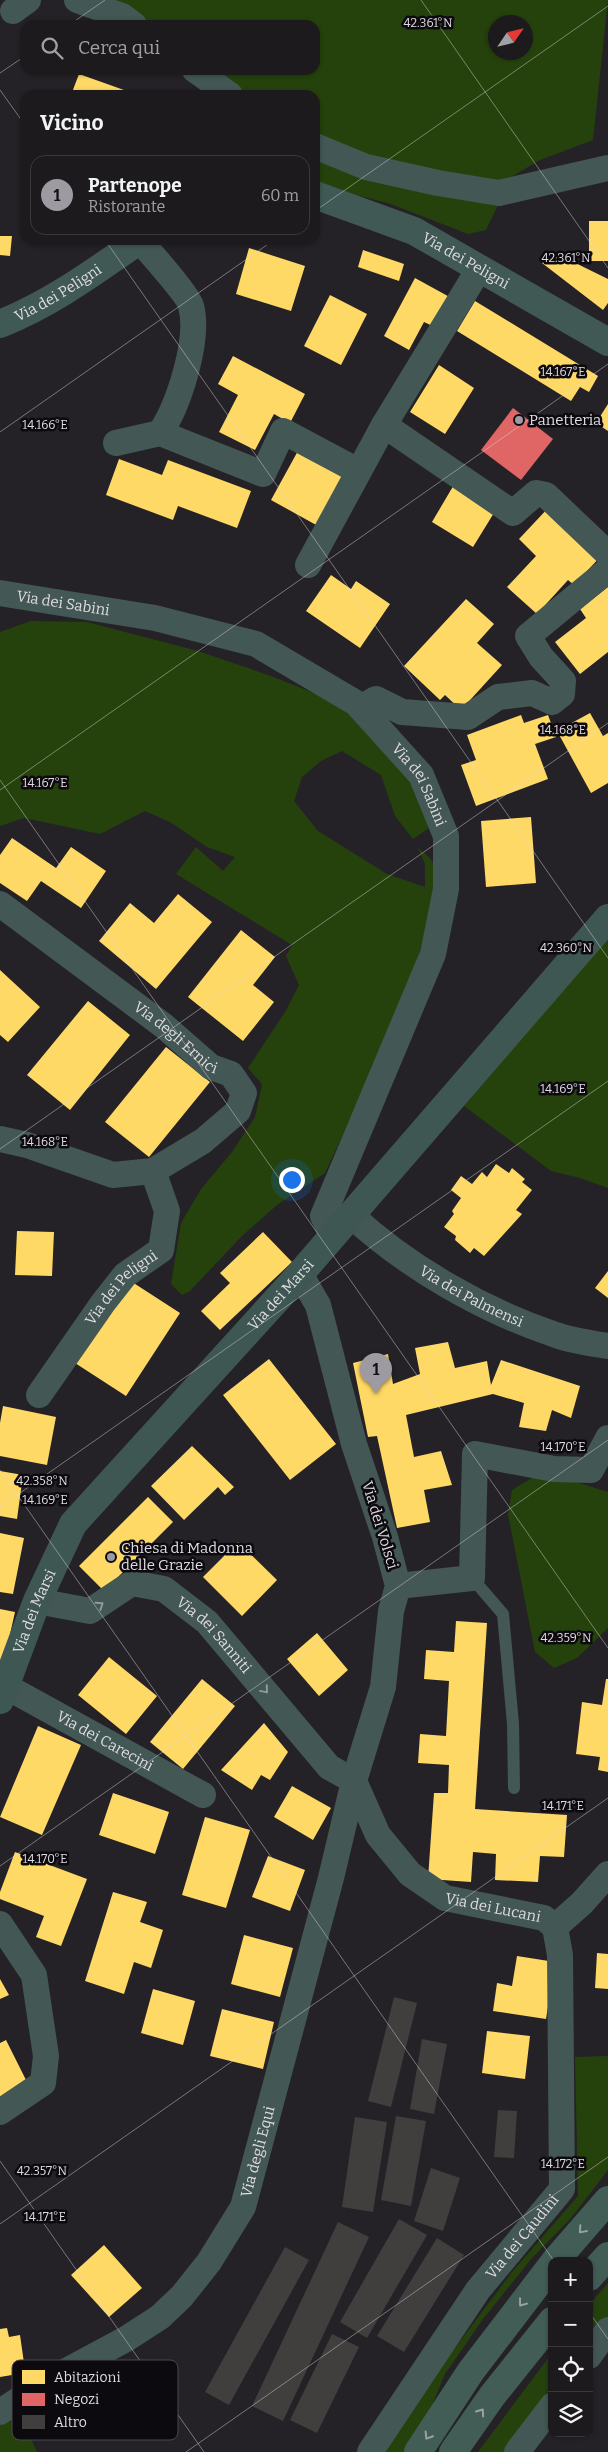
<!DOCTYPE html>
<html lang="it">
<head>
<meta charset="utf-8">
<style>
	:root { --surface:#1c1a1d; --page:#29272a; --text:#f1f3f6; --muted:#a0a1a4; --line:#3a383b; --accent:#9e9aa1 }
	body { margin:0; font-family:Bitter,serif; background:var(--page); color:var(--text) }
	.controls { position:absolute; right:15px; bottom:15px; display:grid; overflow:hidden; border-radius:10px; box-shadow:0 1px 4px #0004 }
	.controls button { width:45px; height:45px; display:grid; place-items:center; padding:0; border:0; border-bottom:1px solid var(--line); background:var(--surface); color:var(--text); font:25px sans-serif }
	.compass { position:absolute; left:488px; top:15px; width:45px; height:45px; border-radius:50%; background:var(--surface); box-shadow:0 1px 4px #0004; rotate:55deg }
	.you { position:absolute; left:291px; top:1179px; width:18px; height:18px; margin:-12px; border:4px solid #fff; border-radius:50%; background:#1a73e8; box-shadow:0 0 0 8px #1a73e833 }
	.badge { display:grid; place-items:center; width:32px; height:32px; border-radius:50%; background:var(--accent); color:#111; font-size:16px; font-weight:700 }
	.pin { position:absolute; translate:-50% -41px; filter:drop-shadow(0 1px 2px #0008) }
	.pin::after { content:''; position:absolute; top:26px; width:18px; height:15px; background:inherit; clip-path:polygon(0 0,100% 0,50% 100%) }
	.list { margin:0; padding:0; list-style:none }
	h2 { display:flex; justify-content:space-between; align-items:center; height:65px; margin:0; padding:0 20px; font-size:21px }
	h2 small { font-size:16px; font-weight:400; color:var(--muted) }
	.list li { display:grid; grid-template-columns:32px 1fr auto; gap:15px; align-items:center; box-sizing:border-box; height:80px; margin:0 10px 10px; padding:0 10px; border:1px solid var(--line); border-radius:15px }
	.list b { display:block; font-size:19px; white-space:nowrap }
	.list p { margin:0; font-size:16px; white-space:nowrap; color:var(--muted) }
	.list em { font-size:16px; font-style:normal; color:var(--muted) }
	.icon { flex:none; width:28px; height:28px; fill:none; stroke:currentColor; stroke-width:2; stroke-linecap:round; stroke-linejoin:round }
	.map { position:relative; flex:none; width:608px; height:2452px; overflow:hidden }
	.search { position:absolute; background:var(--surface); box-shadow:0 1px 4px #0004; left:20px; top:20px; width:300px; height:55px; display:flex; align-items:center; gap:12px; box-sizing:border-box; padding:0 18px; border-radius:15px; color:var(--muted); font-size:19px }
	.panel { position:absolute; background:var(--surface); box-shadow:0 1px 4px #0004; left:20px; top:90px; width:300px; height:155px; border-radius:15px }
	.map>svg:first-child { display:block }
</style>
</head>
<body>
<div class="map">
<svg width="608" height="2452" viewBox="0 0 608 2452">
	<rect width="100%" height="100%" fill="#252227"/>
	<path fill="#25420c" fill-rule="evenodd" d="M98,0H608L593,140L540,160L501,183L498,205L486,230L468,234L388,203L315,185V95H249L217,70H315V25H141ZM496,22H526V52H496Z
		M31,621L87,622L198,651L271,676L336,702L366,728L404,767L429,828L413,839L395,816L381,775L342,751L321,761L302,777L294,801L318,831L387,874L425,887V864L418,848L430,858L439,874L437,900L397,1019L325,1173L277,1205L242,1236L190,1291L182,1295L171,1284L181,1223L201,1189L232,1152L255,1117L262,1084L248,1068L285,1012L299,985L286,956L292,945L176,874L196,847L223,871L235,857L207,847L170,822L145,811L100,834L24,818L0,826V632Z
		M608,937V1188L580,1178L551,1171L464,1106Z
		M537,1475L570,1480L608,1492V1628L577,1658L554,1668L535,1652L508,1514L512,1490Z
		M608,2056V2170L571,2218L532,2258L483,2319L445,2374L428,2415L405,2452H377L512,2272L578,2196L575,2057Z
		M608,2283V2320L589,2345V2305Z
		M552,2353V2398L512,2452H478Z
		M14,2414L28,2432L37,2452H0V2424Z"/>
	<path fill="#ffd966" d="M79,74L138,95H71Z
		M589,221H608V261H589Z
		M0,236H12L10,256L0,255Z
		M249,248L305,266L291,311L236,294Z
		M363,250L404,264L399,281L358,267Z
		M553,252L608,279V303L603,310L542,263Z
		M415,278L455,300L439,329L424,322L409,350L384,336Z
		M330,295L367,314L341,365L304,346Z
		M475,301L598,376L589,392L580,387L571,401L457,331Z
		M233,356L305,394L290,423L274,414L255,450L219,432L238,395L218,384Z
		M439,365L474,388L445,434L410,412Z
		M608,404V431L596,423Z
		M299,449L346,475L318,526L271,500Z
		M119,459L162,475L168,460L251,491L237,528L178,506L173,520L106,495Z
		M455,483L497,508L473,547L432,522Z
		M550,506L602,555L574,585L568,580L537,614L507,587L536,556L519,539Z
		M331,575L351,589L356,581L390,604L360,648L306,611Z
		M608,587V652L580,674L555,642L586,618L580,609Z
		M466,599L494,624L477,643L502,665L461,710L445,695L440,700L404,666Z
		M590,713L603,736L608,733V783L591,793L557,731Z
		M521,715L524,723L548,715L556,737L535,744L548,779L476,806L461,765L476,760L467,735Z
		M531,817L536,883L486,887L481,821Z
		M12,838L56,868L71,847L106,871L81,908L41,881L27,901L0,883V855Z
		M178,894L212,922L156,989L99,941L130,903L154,923Z
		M241,930L275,957L253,985L274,1002L243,1041L188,997Z
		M0,970L40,1007L8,1042L0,1035Z
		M88,1001L130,1035L70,1110L27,1075Z
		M166,1047L210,1082L149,1157L105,1122Z
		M496,1164L509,1173L512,1168L525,1179L522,1182L532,1190L516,1210L522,1214L484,1256L474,1248L470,1253L455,1240L456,1236L444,1227L454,1214L452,1211L461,1198L451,1190L461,1176L472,1184L482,1172L487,1177Z
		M17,1231L54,1232L52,1276L15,1275Z
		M263,1232L292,1262L220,1330L201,1311L230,1283L220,1273Z
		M608,1271V1298L595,1288Z
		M129,1280L180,1313L126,1396L75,1363Z
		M448,1342L455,1368L487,1361L491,1385L501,1360L580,1386L571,1418L552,1410L546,1431L519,1427L524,1403L493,1394L406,1415L414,1457L441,1451L452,1485L424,1490L430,1522L397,1528L377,1436L368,1437L353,1363L388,1354L393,1384L420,1374L415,1348Z
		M269,1359L336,1444L290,1480L223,1395Z
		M3,1406L56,1417L47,1465L0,1456V1423Z
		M192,1446L234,1487L225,1495L218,1487L184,1520L151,1486Z
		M0,1471L23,1475L17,1519L0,1516Z
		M148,1497L173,1522L104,1591L79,1566Z
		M0,1533L24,1538L13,1594L0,1592Z
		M238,1542L277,1580L242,1616L203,1577Z
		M0,1609L15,1612L4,1661H0Z
		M456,1621L487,1623L475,1809L567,1815L564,1857L540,1856L538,1882L495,1880L496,1854L473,1852L471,1882L428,1879L434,1793H448L449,1765L418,1763L420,1734L446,1736L449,1681L424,1679L426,1650L454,1652Z
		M317,1633L348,1670L319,1696L287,1659Z
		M109,1657L157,1696L126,1734L78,1695Z
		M202,1679L235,1706L183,1769L150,1742Z
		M606,1679H608V1772L598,1770L600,1757L576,1754L582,1702L602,1705Z
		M264,1723L288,1752L270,1780L261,1775L252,1790L221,1770Z
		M38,1726L81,1745L42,1835L0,1817Z
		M292,1786L331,1808L313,1840L274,1817Z
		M113,1793L169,1812L155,1854L99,1835Z
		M205,1817L250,1830L226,1908L182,1895Z
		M15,1852L87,1879L61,1946L36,1937L44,1916L0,1899V1892Z
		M268,1856L305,1870L290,1911L252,1897Z
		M113,1892L147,1902L140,1922L163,1930L151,1968L134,1962L124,1994L85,1981Z
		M244,1935L293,1948L280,1997L231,1984Z
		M597,1953L608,1954V1989L595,1988Z
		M517,1956L555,1962L546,2019L493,2011L497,1983L512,1986Z
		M0,1979L9,1995L0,1999Z
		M153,1989L195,2001L183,2045L141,2033Z
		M222,2009L274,2022L263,2069L210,2056Z
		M487,2031L530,2036L525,2079L482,2073Z
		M6,2040L29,2086L0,2101V2043Z
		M104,2245L142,2288L109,2317L71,2275Z
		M7,2328L9,2337L20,2335L24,2363L17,2364L18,2374L0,2377V2329Z"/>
	<path fill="#e06666" d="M513,408L553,439L521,480L481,450Z"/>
	<path fill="#413e3e" d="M394,1997L417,2003L391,2107L368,2101Z
		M422,2039L447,2044L434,2114L410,2109Z
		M498,2110L517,2111L514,2158L494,2157Z
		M396,2116L426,2121L411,2206L381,2200Z
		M355,2117L387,2122L373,2212L342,2207Z
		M431,2168L460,2178L443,2231L414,2221Z
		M399,2219L427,2235L367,2338L340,2322Z
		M338,2222L369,2237L283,2421L252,2406Z
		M437,2238L464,2255L404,2352L377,2336Z
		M285,2247L309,2260L229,2405L205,2392Z
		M332,2334L359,2347L317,2433L290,2420Z"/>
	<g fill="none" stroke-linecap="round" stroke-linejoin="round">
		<path stroke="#435754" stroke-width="12" d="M472,1578L503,1614L513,1724L514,1788"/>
		<g stroke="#435754" stroke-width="26">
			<path d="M77,0L122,16L134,25"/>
			<path d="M13,11L28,0"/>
			<path d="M195,70L230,95"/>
			<path d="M315,146L366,167L438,183L499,193L608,168"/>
			<path d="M139,240C148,250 189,296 191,306C200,339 179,405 160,433L263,474L283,431L358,471"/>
			<path d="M479,269L384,425L513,513L536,493L546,495L608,554"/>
			<path d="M116,443L160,433"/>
			<path d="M308,565L384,425"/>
			<path id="s1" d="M0,593L155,618L256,644L356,703L421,775L446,836V889L433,954L323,1216L333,1237"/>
			<path d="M361,708L376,699L402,712L468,717L498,697L532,693L552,702L562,694L563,681L541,657L528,636L608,570"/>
			<path id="s2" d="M0,904L164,1026L211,1067L231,1074L244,1093L238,1111L203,1141L153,1171L113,1175L27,1145L0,1139"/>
			<path id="s3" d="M351,1215C407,1267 484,1311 556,1335C572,1341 591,1343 608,1346"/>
			<path id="s4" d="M39,1395L103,1303L125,1275L161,1250L167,1211L153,1171"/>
			<path d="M398,1586L472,1578L475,1454L554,1469L591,1470L608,1438"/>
			<path id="s5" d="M37,1601L90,1611L132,1583L164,1589L207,1622L329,1767L354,1781"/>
			<path id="s6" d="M5,1686L203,1795"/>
			<path id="s7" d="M354,1781L378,1835L410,1874L445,1898L544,1918L555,1927"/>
			<path d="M0,1924L34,1975L46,2056L43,2083L0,2112"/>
			<path d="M555,1927L582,1903L608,1874"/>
			<path d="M589,2356L608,2330"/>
			<path id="s8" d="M0,2412L44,2383L126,2339L160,2317L182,2296L209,2262L243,2207L331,1878L354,1781L383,1687L391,1611L398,1586L385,1537L354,1444L318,1305L300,1274"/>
			<path id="s9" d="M370,2452L478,2290L562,2189L560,1955L555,1927"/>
			<path d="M517,2452L552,2406"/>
		</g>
		<path stroke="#3f5752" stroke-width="28" id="s10" d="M0,1700L37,1601L73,1524L300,1274L608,918"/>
		<g stroke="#405954" stroke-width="28">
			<path id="s11" d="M315,195L414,231L608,342"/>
			<path id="s12" d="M0,324C52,303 94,272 140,240"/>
		</g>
		<path stroke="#425c56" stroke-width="28" d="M555,2261L608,2200
			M589,2277L608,2256
			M418,2452L471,2371L552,2265
			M453,2452L492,2396L552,2321"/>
	</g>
	<defs><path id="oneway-chevron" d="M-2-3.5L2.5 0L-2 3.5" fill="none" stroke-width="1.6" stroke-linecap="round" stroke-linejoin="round" transform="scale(1.25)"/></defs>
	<g stroke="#91999b">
		<use href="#oneway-chevron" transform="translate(100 1605) rotate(-34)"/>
		<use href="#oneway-chevron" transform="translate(265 1690) rotate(50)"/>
	</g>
	<g stroke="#98a2a3">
		<use href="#oneway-chevron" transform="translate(582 2230) rotate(131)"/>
		<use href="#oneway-chevron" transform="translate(522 2303) rotate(127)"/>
		<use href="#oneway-chevron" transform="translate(481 2412) rotate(-55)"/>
		<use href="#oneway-chevron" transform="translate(428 2436) rotate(122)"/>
	</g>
	<path fill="none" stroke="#dfdbe2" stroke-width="1" stroke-opacity="0.45" d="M421,0L608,268M69,25L105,0M0,73L25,56M0,90L25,125M315,211L608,6M105,240L608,958M0,432L274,240M0,780L608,1648M0,790L608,364M0,1149L608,723M0,1470L554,2261M0,1507L608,1081M0,1866L608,1440M0,2161L204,2452M0,2224L608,1798M589,2312L608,2339M186,2452L608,2157"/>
	<g fill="#9e9aa1" stroke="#0d0a0f" stroke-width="2">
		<circle cx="519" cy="420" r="5"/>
		<circle cx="111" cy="1557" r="5"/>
	</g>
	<g text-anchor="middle" stroke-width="5" stroke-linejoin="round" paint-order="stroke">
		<g font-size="15" fill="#dfdbe2" stroke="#0d0a0f">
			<text dy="5" stroke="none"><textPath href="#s11" startOffset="165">Via dei Peligni</textPath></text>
			<text dy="5" stroke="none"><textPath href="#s12" startOffset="66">Via dei Peligni</textPath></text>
			<text dy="5" stroke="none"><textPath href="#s1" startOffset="64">Via dei Sabini</textPath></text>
			<text dy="5" stroke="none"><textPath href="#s1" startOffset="482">Via dei Sabini</textPath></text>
			<text dy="5" stroke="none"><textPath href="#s2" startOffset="221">Via degli Ernici</textPath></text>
			<text dy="5" stroke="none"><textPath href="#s4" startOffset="136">Via dei Peligni</textPath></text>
			<text dy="5" stroke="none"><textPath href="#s10" startOffset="500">Via dei Marsi</textPath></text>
			<text dy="5" stroke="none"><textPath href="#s3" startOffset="146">Via dei Palmensi</textPath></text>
			<text transform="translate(380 1525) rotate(73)" y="5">Via dei Volsci</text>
			<text dy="5" stroke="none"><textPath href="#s10" startOffset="95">Via dei Marsi</textPath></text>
			<text dy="5" stroke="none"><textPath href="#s5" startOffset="205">Via dei Sanniti</textPath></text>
			<text dy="5" stroke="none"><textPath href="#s6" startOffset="114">Via dei Carecini</textPath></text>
			<text dy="5" stroke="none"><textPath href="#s7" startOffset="201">Via dei Lucani</textPath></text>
			<text dy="5" stroke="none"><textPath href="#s8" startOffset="382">Via degli Equi</textPath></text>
			<text dy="5" stroke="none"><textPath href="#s9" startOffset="264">Via dei Caudini</textPath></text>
		</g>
		<g font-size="15" fill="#dfdbe2" stroke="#0d0a0f" text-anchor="start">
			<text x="529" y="425">Panetteria</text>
			<text x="121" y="1553">Chiesa di Madonna<tspan x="121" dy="17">delle Grazie</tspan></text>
		</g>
	</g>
	<rect x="12" y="2360" width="166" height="80" rx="8" fill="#0d0a0f" stroke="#4c494e" stroke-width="1"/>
	<rect x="22" y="2370" width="23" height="14" fill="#ffd966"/>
	<rect x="22" y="2393" width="23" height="13" fill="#e06666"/>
	<rect x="22" y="2415" width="23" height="14" fill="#413e3e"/>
	<g font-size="14" fill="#dfdbe2">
		<text x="54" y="2382">Abitazioni</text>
		<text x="54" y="2404">Negozi</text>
		<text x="54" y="2427">Altro</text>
	</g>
	<g font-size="12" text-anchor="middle" fill="#dfdbe2" stroke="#0d0a0f" stroke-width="5" stroke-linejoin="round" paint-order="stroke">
		<text x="428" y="27">42.361°N</text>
		<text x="566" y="262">42.361°N</text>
		<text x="563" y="376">14.167°E</text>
		<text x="45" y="429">14.166°E</text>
		<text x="563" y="734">14.168°E</text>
		<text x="45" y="787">14.167°E</text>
		<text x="566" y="952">42.360°N</text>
		<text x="563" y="1093">14.169°E</text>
		<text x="45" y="1146">14.168°E</text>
		<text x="563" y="1451">14.170°E</text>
		<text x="42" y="1485">42.358°N</text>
		<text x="45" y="1504">14.169°E</text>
		<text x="566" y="1642">42.359°N</text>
		<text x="563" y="1810">14.171°E</text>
		<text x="45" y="1863">14.170°E</text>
		<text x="563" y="2168">14.172°E</text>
		<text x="42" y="2175">42.357°N</text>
		<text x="45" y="2221">14.171°E</text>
	</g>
</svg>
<div class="controls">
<button>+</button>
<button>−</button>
<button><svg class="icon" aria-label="locate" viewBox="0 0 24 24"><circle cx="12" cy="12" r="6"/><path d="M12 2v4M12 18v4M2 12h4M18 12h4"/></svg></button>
<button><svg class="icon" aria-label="layers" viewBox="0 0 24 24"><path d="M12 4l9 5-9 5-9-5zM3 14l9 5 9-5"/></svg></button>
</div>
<svg class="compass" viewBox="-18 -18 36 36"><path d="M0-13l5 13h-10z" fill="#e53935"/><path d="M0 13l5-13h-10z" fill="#a0a1a4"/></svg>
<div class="you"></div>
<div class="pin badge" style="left:376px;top:1394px">1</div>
<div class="search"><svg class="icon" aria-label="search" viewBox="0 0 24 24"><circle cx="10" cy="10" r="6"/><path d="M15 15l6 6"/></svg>Cerca qui</div>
<section class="panel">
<h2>Vicino<small></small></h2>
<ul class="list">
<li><span class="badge">1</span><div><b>Partenope</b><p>Ristorante</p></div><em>60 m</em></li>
</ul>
</section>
</div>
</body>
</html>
